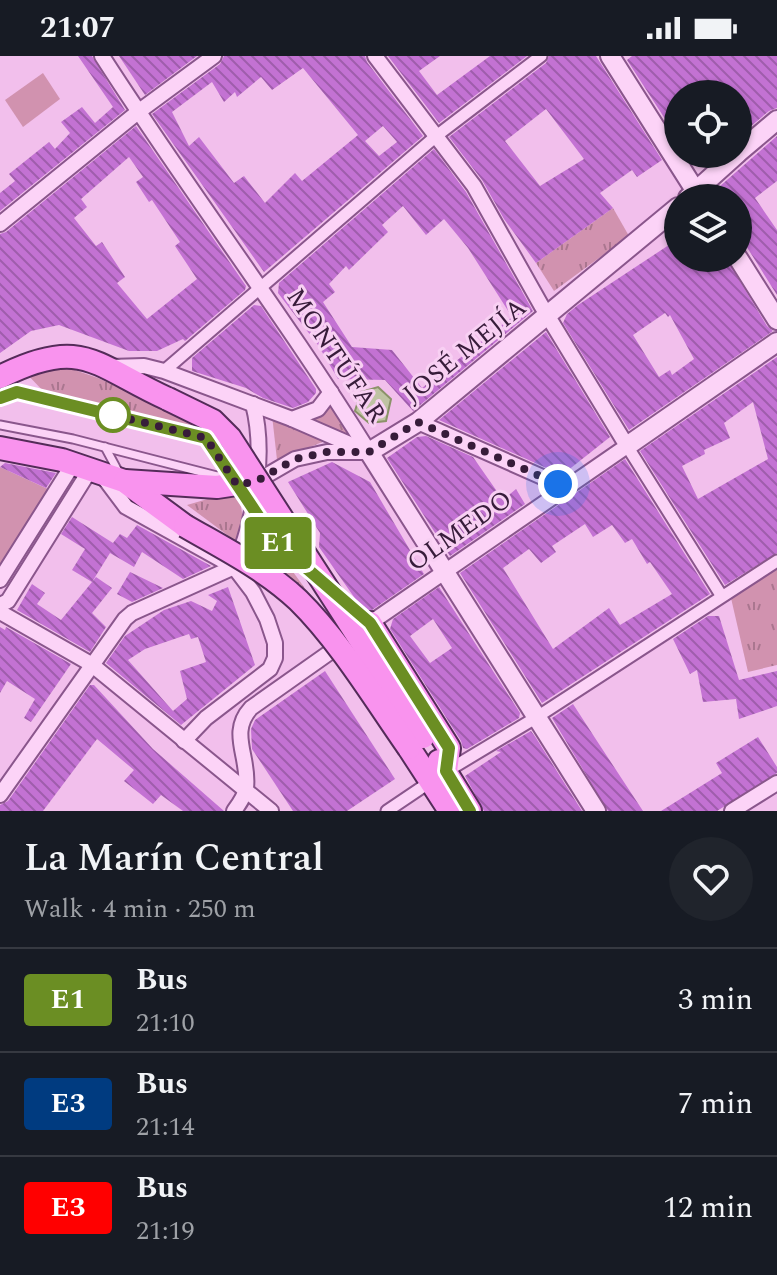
<!DOCTYPE html>
<html lang="en">
<head>
<meta charset="utf-8">
<style>
  :root { --surface:#171b24; --page:#20242c; --text:#f1f3f6; --muted:#9ea1a6; --line:#363941 }
  body { margin:0; font-family:Spectral,serif; background:var(--page); color:var(--text); height:100vh; display:flex; flex-direction:column; font-size:30px; white-space:nowrap }
  * { box-sizing:border-box; margin:0 }
  p { font-size:26px; color:var(--muted) }
  .icon { flex:none; width:44px; height:44px; fill:none; stroke:currentColor; stroke-width:2; stroke-linecap:round; stroke-linejoin:round }
  .map { position:relative; height:755px; overflow:hidden }
  .panel { display:flex; flex-direction:column; background:var(--surface); flex:1 }
  .panel>* { flex:none }
  .badge { padding:0 16px; border-radius:6px; font-size:28px; line-height:52px }
  .controls { position:absolute; left:664px; top:24px; display:grid; gap:16px }
  .controls a { display:grid; place-items:center; width:88px; height:88px; border-radius:50%; background:var(--surface); box-shadow:0 2px 6px #0004; font-size:40px }
  .you { position:absolute; width:40px; height:40px; margin:-20px; border:6px solid #fff; border-radius:50%; background:#1a73e8; box-shadow:0 0 0 12px #1a73e833 }
  .map>.badge { position:absolute; translate:-50% -50%; box-shadow:0 0 0 4px #fff }
  .round { display:grid; place-items:center; flex:none; width:84px; height:84px; border-radius:42px; background:var(--page) }
  .overview { display:flex; align-items:center; justify-content:space-between; height:136px; padding:0 24px }
  h1 { font-size:38px; font-weight:600; line-height:60px }
  ul { padding:0; list-style:none }
  li { display:flex; align-items:center; gap:24px; height:104px; padding:0 24px; border-top:2px solid var(--line) }
  li div { flex:1 }
  li b { display:block; font-size:30px }
  li em { font-style:normal }
  li .badge { min-width:88px; font-weight:700; text-align:center }
  .status { display:flex; justify-content:space-between; align-items:center; height:56px; padding:0 40px; background:var(--surface); direction:ltr }
  .status svg { height:22px; fill:currentColor }
  .map>svg:first-child { display:block }
  .grass { fill:#d192af }
  .park { fill:url(#park-tufts) }
  .water { fill:#bfc3a3; stroke:#8b9269; stroke-width:2 }
  .building { fill:url(#building-back-hatch); fill-rule:evenodd }
  .lines { fill:none; stroke-linecap:round; stroke-linejoin:round }
  .service-casing { stroke:#8a568c; stroke-width:11 }
  .pedestrian-casing { stroke:#8a568c; stroke-width:15 }
  .minor-casing { stroke:#8a568c; stroke-width:18 }
  .tertiary-casing { stroke:#8a568c; stroke-width:22 }
  .primary-casing { stroke:#542b59; stroke-width:26 }
  .service { stroke:#fcd3f7; stroke-width:7 }
  .pedestrian { stroke:#fcd3f7; stroke-width:11 }
  .minor { stroke:#fcd3f7; stroke-width:14 }
  .tertiary { stroke:#fcd3f7; stroke-width:18 }
  .primary { stroke:#f993ee; stroke-width:22 }
  .primary-bridge-casing { stroke:#542b59; stroke-width:26; stroke-linecap:butt }
  .primary-bridge { stroke:#f993ee; stroke-width:22 }
  .line-casing { stroke:#fff; stroke-width:18 }
  .line { stroke:#6b8e23; stroke-width:12 }
  .walk { stroke:#371c3a; stroke-width:8; stroke-dasharray:0 14.4 }
  .stop-dot { fill:#fff; stroke:#6b8e23; stroke-width:4 }
  .labels { text-anchor:middle; stroke-width:6; stroke-linejoin:round; paint-order:stroke }
  .street-label { font-size:26px; fill:#371c3a; stroke:#f8d0f3 }
</style>
</head>
<body>
<div class="status"><b>21:07</b><svg viewBox="0 0 49 12"><path d="M0 12V9h3v3zM5 12V6h3v6zM10 12V3h3v9zM15 12V0h3v12zM26 1h20v11H26zM47 4h2v5h-2z"/></svg></div>
<div class="map">
<svg width="777" height="755" viewBox="0 0 777 755">
  <defs>
    <pattern id="park-tufts" width="24" height="20" patternUnits="userSpaceOnUse" patternTransform="scale(2)"><rect width="24" height="20" fill="#d192af"/><path d="M3 7l-1-3M5 7V3M7 7l1-3M15 17l-1-3M17 17v-4M19 17l1-3" fill="none" stroke="#aa768f"/></pattern>
    <pattern id="building-back-hatch" width="6" height="6" patternUnits="userSpaceOnUse" patternTransform="scale(2)"><rect width="6" height="6" fill="#c372d3"/><path d="M-1 5l2 2M0 0l6 6M5-1l2 2" fill="none" stroke="#9f5dac"/></pattern>
  </defs>
  <rect width="100%" height="100%" fill="#f2bfec"/>
  <g class="grass">
    <polygon points="43,17 60,43 23,71 5,44"/>
    <polygon points="0,411 50,434 0,511"/>
  </g>
  <g class="park">
    <polygon points="613,152 629,180 554,235 536,207"/>
    <polygon points="60,309 98,322 209,371 211,379 46,338 23,314"/>
    <polygon points="330,346 358,386 304,363"/>
    <polygon points="272,359 325,385 277,404"/>
    <path d="M235,435C245,454 243,467 238,487L187,449Z"/>
    <polygon points="254,462 317,549 249,492"/>
    <polygon points="777,512 777,609 748,616 731,542"/>
  </g>
  <polygon class="water" points="378,331 391,343 386,365 369,367 355,355 361,336"/>
  <g class="building">
    <polygon points="78,0 92,0 125,54 0,155 0,137 15,125 9,118 49,86 55,93 70,77 61,66 82,51 95,67 113,51"/>
    <polygon points="119,0 197,0 145,39"/>
    <path d="M224,0H365L367,6L423,80L264,216L152,58L220,8ZM303,12L358,79L302,125L295,117L265,147L244,120L234,127L199,81L189,90L172,56L212,26L224,46L235,36L237,41L261,21L272,34ZM383,70L397,86L379,100L365,85Z"/>
    <polygon points="388,0 440,0 419,15 437,39 490,0 527,0 439,67"/>
    <path d="M549,0H596L662,104L637,121L632,114L600,137L613,152L536,207L504,163L482,124L449,81L546,7ZM546,53L584,103L540,130L505,85Z"/>
    <polygon points="632,0 777,0 777,52 769,55 738,81 738,38 678,38 678,83 627,4"/>
    <path d="M136,70L246,230L245,234L185,285L183,283L157,295H129L59,269L31,275L0,297V178L6,176ZM129,101L143,121L136,126L149,146L152,144L180,186L175,190L197,223L147,263L117,227L125,221L102,186L96,190L74,162L87,151L81,143Z"/>
    <polygon points="777,80 777,125 755,142 777,174 777,239 738,177 738,142 714,142 711,138"/>
    <path d="M434,93L466,136L533,255L413,355L385,324L338,323L318,289L278,237L279,227ZM403,150L426,179L444,163L468,192L512,261L422,332L392,294L352,291L323,246L335,236L329,228L346,210L349,214L388,176L382,169Z"/>
    <path d="M678,183V202H726L767,270L773,275L629,374L563,267L567,258L578,249ZM665,257L668,261L670,259L694,303L672,319L670,314L659,321L633,279Z"/>
    <polygon points="254,249 261,250 316,333 316,337 308,346 293,352 263,342 246,332 192,315 192,302"/>
    <polygon points="546,276 610,381 562,419 439,364"/>
    <path d="M777,301V497L725,529L640,395ZM753,346L768,403L698,443L682,410L705,398L704,394L730,382L724,367Z"/>
    <polygon points="426,380 473,401 503,444 516,433 525,448 450,500 387,402 417,381"/>
    <path d="M625,403L710,538L542,647L460,517ZM585,468L593,481L612,469L625,487L632,483L647,508L650,506L672,538L620,569L609,552L553,593L503,512L529,493L541,507L556,496L552,490Z"/>
    <polygon points="332,406 370,426 424,518 372,554 365,554 361,551 319,491 320,477 288,426"/>
    <polygon points="5,407 56,417 46,432 0,411"/>
    <polygon points="72,461 113,487 120,478 127,482 137,469 211,510 183,523 142,496 134,511 110,497 92,526 96,521 112,532 92,557 106,571 90,596 17,554 32,528 45,537 37,548 61,564 92,526 72,514 85,493 61,478"/>
    <polygon points="130,516 163,532 132,546 117,538"/>
    <path d="M228,531L255,609L181,669L106,607L125,580L164,554L191,545L212,555L217,545L208,539ZM189,578L191,583L198,581L206,606L180,615L187,643L173,655L128,604L145,593Z"/>
    <path d="M439,531L520,657L519,662L467,693L463,692L461,685L390,573L393,563ZM433,563L452,592L430,607L410,580Z"/>
    <polygon points="708,560 719,560 739,624 777,615 777,650 739,663 736,643 703,646 697,614 690,618 673,583"/>
    <polygon points="0,571 5,574 6,571 71,608 31,666 24,662 35,643 7,625 0,637"/>
    <polygon points="325,615 395,723 347,755 293,755 252,693 251,673 255,664"/>
    <polygon points="90,629 94,629 153,693 224,755 183,755 161,739 153,748 124,725 134,714 97,683 43,755 0,755 0,749 8,745"/>
    <polygon points="573,648 597,685 643,755 608,755 552,662"/>
    <polygon points="531,675 536,682 582,755 484,755 465,720 501,696 496,695"/>
    <polygon points="758,681 777,711 777,717 717,755 661,755 722,717 716,707"/>
  </g>
  <g class="lines">
    <defs>
      <g id="service">
        <polyline points="0,342 17,336 206,382 275,485 298,504"/>
        <polyline points="0,369 73,383 217,420 229,418 244,407"/>
        <polyline points="105,391 119,417"/>
        <polyline points="346,546 367,565"/>
      </g>
      <g id="pedestrian">
        <polyline points="164,315 435,81 541,0"/>
        <polyline points="627,390 721,539"/>
        <polyline points="447,715 537,661 777,505"/>
        <polyline points="387,755 433,724"/>
      </g>
      <g id="minor">
        <path d="M102,0C188,134 285,261 369,396"/>
        <polyline points="0,168 138,56 214,0"/>
        <polyline points="110,311 144,310 164,315 292,363 318,353 331,336"/>
        <polyline points="292,363 361,393"/>
        <polyline points="418,366 565,431"/>
        <polyline points="102,419 126,451 234,511 253,536 267,563 275,587 275,602 270,613 206,662 184,685"/>
        <polyline points="257,425 295,403 327,396 369,396"/>
        <polyline points="0,524 73,408"/>
        <polyline points="0,549 8,545 90,414"/>
        <polyline points="0,556 91,608 271,755"/>
        <polyline points="363,572 627,390 541,249 474,130 375,0"/>
        <path d="M0,739L125,563L132,557L234,511C255,465 266,397 253,348"/>
        <path d="M234,755C239,748 245,740 246,732C250,701 228,677 251,652L343,587"/>
        <polyline points="732,755 777,727"/>
      </g>
      <g id="tertiary">
        <polyline points="610,0 700,142"/>
        <polyline points="738,97 777,64"/>
        <polyline points="688,142 737,98"/>
        <polyline points="738,202 777,264"/>
        <polyline points="627,390 777,286"/>
        <polyline points="596,755 369,396 418,366 678,151"/>
      </g>
      <g id="primary">
        <path d="M0,321C83,279 95,310 168,343"/>
        <polyline points="0,392 62,404 124,425 185,470"/>
        <polyline points="125,425 217,431 257,425"/>
        <polyline points="370,567 449,692 446,715"/>
        <polyline points="409,692 450,755"/>
        <polyline points="439,705 470,755"/>
      </g>
    </defs>
    <use href="#service" class="service-casing"/>
    <use href="#pedestrian" class="pedestrian-casing"/>
    <use href="#minor" class="minor-casing"/>
    <use href="#tertiary" class="tertiary-casing"/>
    <use href="#primary" class="primary-casing"/>
    <use href="#service" class="service"/>
    <use href="#pedestrian" class="pedestrian"/>
    <use href="#minor" class="minor"/>
    <use href="#tertiary" class="tertiary"/>
    <use href="#primary" class="primary"/>
    <defs>
      <g id="primary-bridge">
        <polyline points="168,343 213,365 230,382 423,681"/>
        <path d="M185,470C223,492 265,513 298,544C339,584 376,645 409,692"/>
      </g>
    </defs>
    <use href="#primary-bridge" class="primary-bridge-casing"/>
    <use href="#primary-bridge" class="primary-bridge"/>
  </g>
  <g class="lines">
    <defs>
      <polyline id="line" points="0,342 17,336 206,382 275,485 370,567 449,692 446,715 470,755"/>
    </defs>
    <use href="#line" class="line-casing"/>
    <use href="#line" class="line"/>
    <polyline class="walk" points="113,359 101,356 206,382 237,429 257,425 295,403 327,396 369,396 418,366 558,428"/>
  </g>
  <circle class="stop-dot" cx="113" cy="359" r="16"/>
  <g class="labels">
    <g class="street-label">
      <text transform="translate(464 294) rotate(-39)" y="9">JOSÉ MEJÍA</text>
      <text transform="translate(337 299) rotate(56)" y="9">MONTÚFAR</text>
      <text transform="translate(459 474) rotate(-35)" y="9">OLMEDO</text>
    </g>
  </g>
</svg>
<div class="controls">
<a><svg class="icon" aria-label="locate" viewBox="0 0 24 24"><circle cx="12" cy="12" r="6"/><path d="M12 2v4M12 18v4M2 12h4M18 12h4"/></svg></a>
<a><svg class="icon" aria-label="layers" viewBox="0 0 24 24"><path d="M12 4l9 5-9 5-9-5zM3 14l9 5 9-5"/></svg></a>
</div>
<div class="you" style="left:558px;top:428px"></div>
<b class="badge" style="left:278px;top:487px;background:#6b8e23;color:#fff">E1</b>
</div>
<section class="panel">
<div class="overview"><div><h1>La Marín Central</h1><p>Walk · 4 min · 250 m</p></div><a class="round"><svg class="icon" aria-label="heart" viewBox="0 0 24 24"><path d="M12 20l-8-8c-3-5 5-10 8-4 3-6 11-1 8 4z"/></svg></a></div>
<ul>
<li><span class="badge" style="background:#6b8e23;color:#fff">E1</span><div><b>Bus</b><p>21:10</p></div><em>3 min</em></li>
<li><span class="badge" style="background:#003b80;color:#fff">E3</span><div><b>Bus</b><p>21:14</p></div><em>7 min</em></li>
<li><span class="badge" style="background:#f00;color:#fff">E3</span><div><b>Bus</b><p>21:19</p></div><em>12 min</em></li>
</ul>
</section>
</body>
</html>
